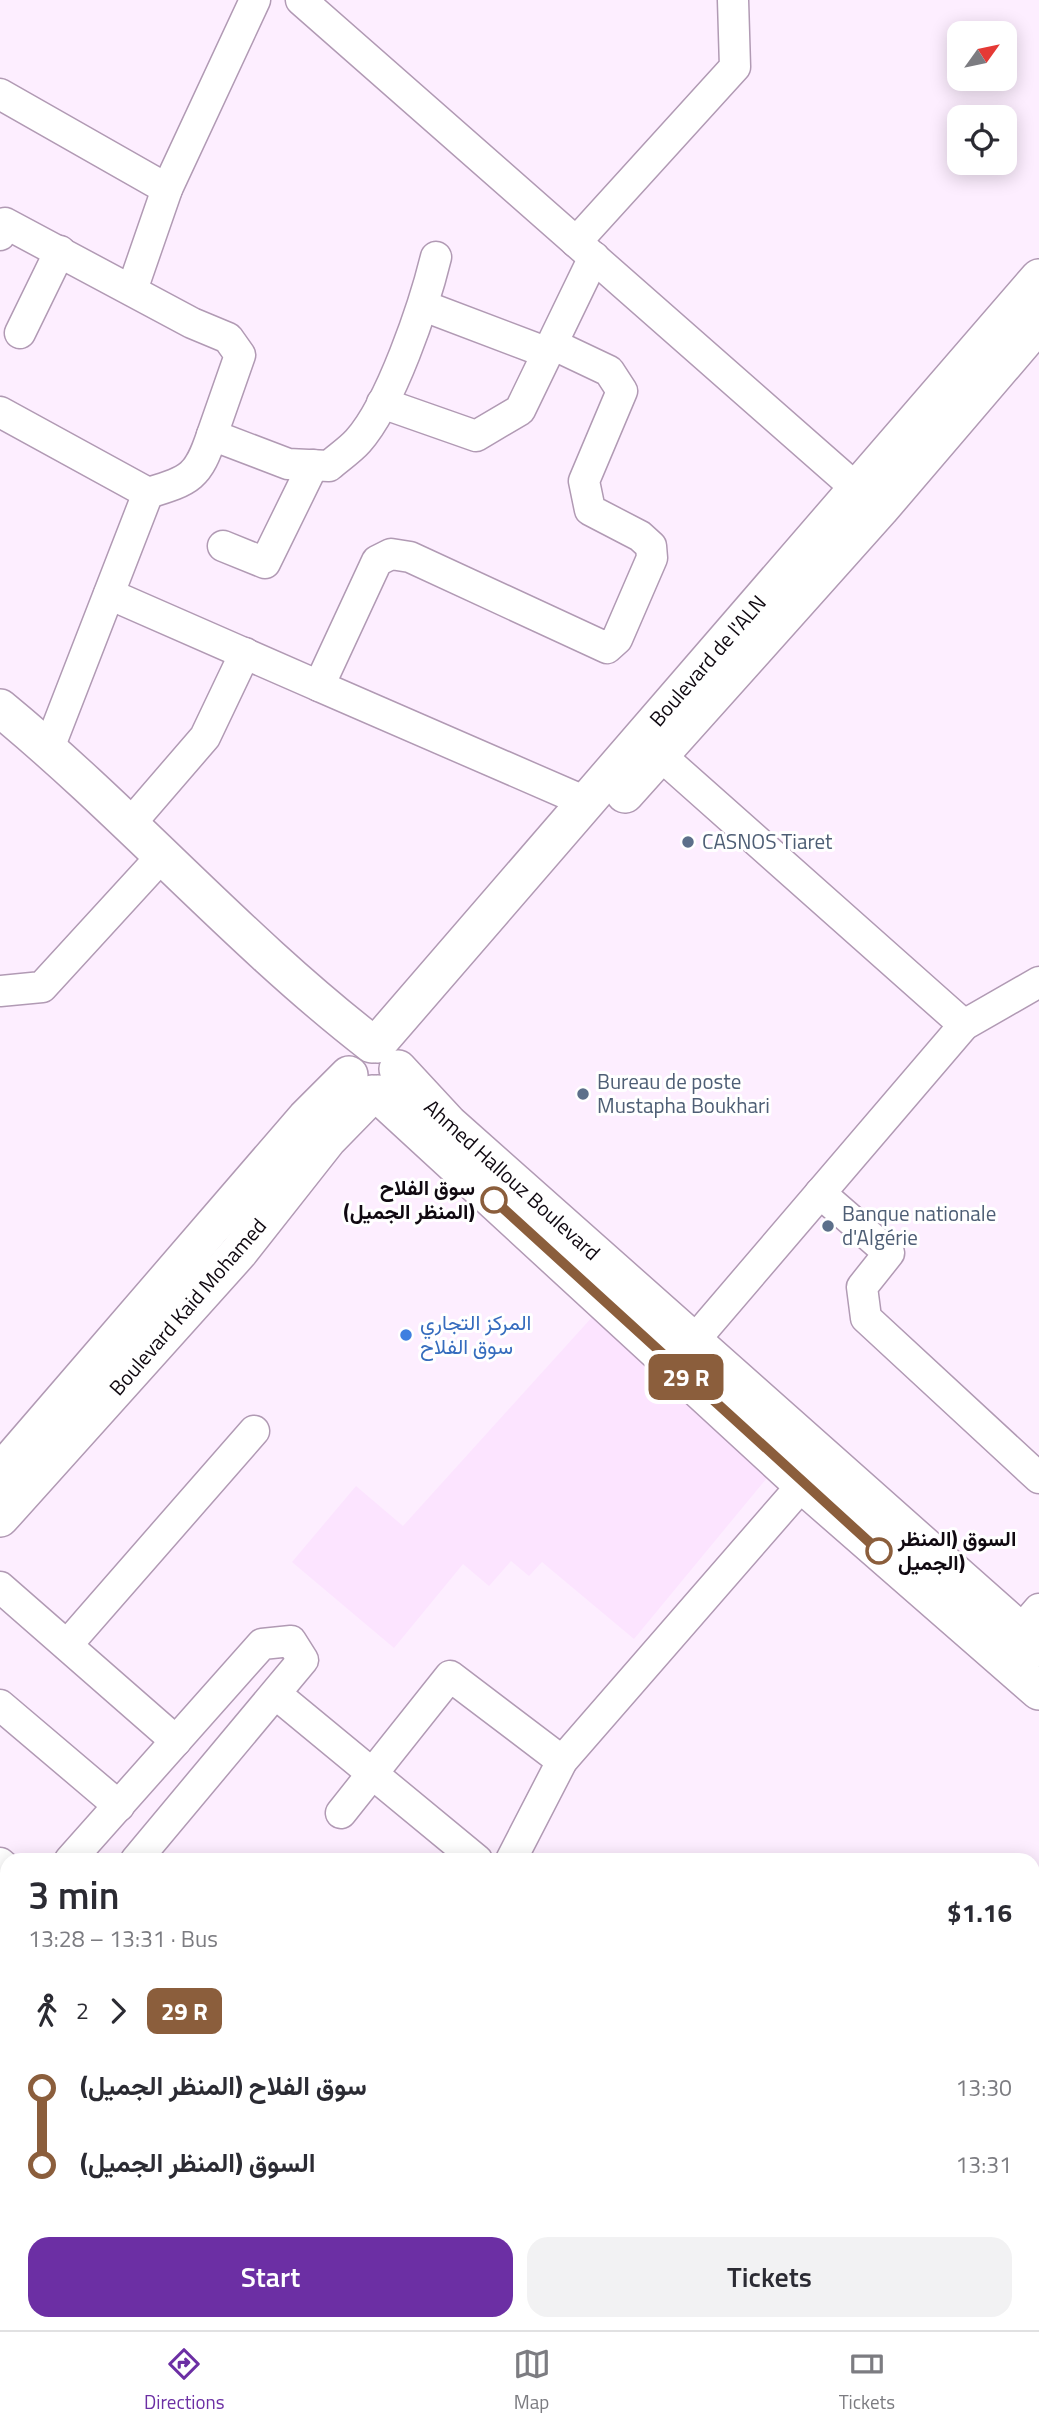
<!DOCTYPE html>
<html lang="en">
<head>
<meta charset="utf-8">
<style>
  :root { --surface:#fff; --page:#f2f2f3; --text:#2b2b33; --muted:#7c7c81; --line:#e1e1e2; --accent:#6c2fa4 }
  body { margin:0; font-family:"Titillium Web",Vazirmatn,sans-serif; background:var(--page); color:var(--text); height:100vh; display:flex; flex-direction:column; font-size:26px; white-space:nowrap }
  * { box-sizing:border-box; margin:0 }
  p { font-size:23px; color:var(--muted) }
  .icon { flex:none; width:38px; height:38px; fill:none; stroke:currentColor; stroke-width:2; stroke-linecap:round; stroke-linejoin:round }
  .map { position:relative; flex:1; overflow:hidden }
  .details { position:absolute; left:0px; top:1853px; width:1040px; height:478px; display:flex; flex-direction:column; background:var(--surface); border-radius:21px 21px 0 0; box-shadow:0 4px 18px #0003 }
  .details>* { flex:none }
  .badge { padding:0 14px; border-radius:10px; font-size:24px; line-height:46px }
  .needle { width:46px; rotate:57deg }
  .buttons { position:absolute; left:947px; top:21px; display:grid; gap:14px }
  .buttons a { display:grid; place-items:center; width:70px; height:70px; border-radius:14px; background:var(--surface); box-shadow:0 4px 18px #0003; font-size:35px }
  .map>.badge { position:absolute; translate:-50% -50%; box-shadow:0 0 0 4px #fff }
  .legs { display:flex; align-items:center; gap:10px; height:77px; padding:0 28px; font-size:23px }
  .legs p { margin-inline-start:auto }
  .headline { display:flex; align-items:center; justify-content:space-between; height:119px; padding:0 28px }
  h1 { font-size:38px; font-weight:600; line-height:52px }
  .button { display:flex; gap:14px; margin-top:auto; padding:14px 28px }
  .button a { flex:1; height:80px; border-radius:21px; background:var(--accent); color:#fff; font-size:28px; font-weight:600; line-height:80px; text-align:center }
  .button a+a { background:var(--page); color:var(--text) }
  ul { padding:0 28px; list-style:none }
  li { display:flex; align-items:center; gap:24px; height:77px; font-size:26px }
  li i { display:grid; place-items:center; width:10px; height:100%; margin:0 9px; background:currentColor }
  li i::after { content:''; width:18px; height:18px; margin:-9px; border:5px solid; border-radius:50%; background:var(--surface) }
  li p { margin-inline-start:auto }
  li:first-child i { background:linear-gradient(#0000 50%,currentColor 0) }
  li:last-child i { background:linear-gradient(currentColor 50%,#0000 0) }
  .tab-bar { display:flex; justify-content:space-around; align-items:center; height:98px; border-top:2px solid var(--line); background:var(--surface); font-size:19px; color:var(--muted) }
  .tab-bar a { display:grid; justify-items:center; gap:4px }
  .tab-bar .on { color:var(--accent) }
  .map>svg:first-child { display:block }
  .built { fill:#fce4ff }
  .lines { fill:none; stroke-linecap:round; stroke-linejoin:round }
  .minor-casing { stroke:#b19ab4; stroke-width:33 }
  .major-casing { stroke:#b19ab4; stroke-width:40 }
  .minor { stroke:#fff; stroke-width:30 }
  .major { stroke:#fff; stroke-width:37 }
  .line-1-casing { stroke:#fff; stroke-width:16 }
  .line-1 { stroke:#8b5e3c; stroke-width:10 }
  .service-dot { fill:#5c6f8a; stroke:#fff; stroke-width:2.5 }
  .stop-1-dot { fill:#fff; stroke:#8b5e3c; stroke-width:3.5 }
  .shop-dot { fill:#3f7fe0; stroke:#fff; stroke-width:2.5 }
  .labels { text-anchor:middle; stroke-width:6; stroke-linejoin:round; paint-order:stroke }
  .street-label { font-size:21px; fill:#100911; stroke:#fff }
  .service-label { font-size:21px; fill:#4e5e75; stroke:#fff; text-anchor:start }
  .stop-label { font-size:21px; font-weight:bold; fill:#100911; stroke:#fff; text-anchor:end }
  .shop-label { font-size:21px; fill:#366cbe; stroke:#fff; text-anchor:start }
</style>
</head>
<body>
<div class="map">
<svg width="1039" height="2330" viewBox="0 0 1039 2330">
  <rect width="100%" height="100%" fill="#fdeeff"/>
  <polygon class="built" points="594,1315 771,1473 634,1639 542,1562 529,1576 511,1561 489,1586 463,1564 394,1648 292,1562 356,1486 403,1526"/>
  <g class="lines">
    <defs>
      <g id="minor">
        <polyline points="301,0 874,504"/>
        <polyline points="0,94 167,189"/>
        <path d="M0,235L5,223L192,323L228,338L240,355L212,435L288,464L329,466C338,458 350,450 358,441C391,404 424,306 436,257"/>
        <polyline points="576,242 735,67 733,0"/>
        <polyline points="132,290 167,189 255,0"/>
        <polyline points="424,306 548,353"/>
        <polyline points="20,333 60,251"/>
        <polyline points="382,403 476,436 520,410 594,257"/>
        <polyline points="0,412 148,493 49,748"/>
        <path d="M148,493C191,480 198,477 212,435"/>
        <polyline points="223,546 265,563 313,465"/>
        <polyline points="109,594 319,686 377,561 391,554 410,557 607,648 617,639 652,558 651,546 640,536 590,510 584,481 622,391 609,371 552,344"/>
        <polyline points="319,686 586,802"/>
        <polyline points="660,755 964,1025"/>
        <polyline points="130,824 205,737 245,653"/>
        <polyline points="0,991 42,987 163,855"/>
        <polyline points="820,1193 889,1253 862,1287 866,1318 1039,1478"/>
        <polyline points="692,1343 964,1025 1039,982"/>
        <polyline points="0,1587 176,1741"/>
        <polyline points="1020,1631 1039,1609"/>
        <polyline points="67,1645 254,1431"/>
        <polyline points="277,1695 477,1860"/>
        <polyline points="0,1705 119,1806"/>
        <polyline points="341,1813 450,1676 562,1761"/>
        <polyline points="70,1860 262,1644 291,1641 303,1660 136,1860"/>
        <polyline points="511,1860 562,1761 817,1468"/>
        <polyline points="0,1863 7,1869"/>
        <polyline points="0,1939 7,1931"/>
        <polyline points="1032,1946 1039,1938"/>
        <polyline points="1032,1993 1039,2003"/>
        <polyline points="0,2019 7,2011"/>
        <polyline points="0,2146 7,2152"/>
        <polyline points="11,2324 24,2330"/>
        <polyline points="531,2324 542,2330"/>
        <polyline points="116,2330 118,2324"/>
        <polyline points="273,2330 276,2324"/>
        <polyline points="621,2330 625,2324"/>
      </g>
      <g id="major">
        <path d="M0,708C129,814 240,942 372,1044"/>
        <polyline points="625,794 880,509 1039,323"/>
        <polyline points="377,1044 1039,278"/>
        <polyline points="398,1069 449,1124 1039,1648"/>
        <polyline points="378,1094 803,1485 1039,1691"/>
        <polyline points="0,1473 306,1118 349,1075"/>
        <polyline points="0,1518 239,1252 328,1139 372,1094"/>
      </g>
    </defs>
    <use href="#minor" class="minor-casing"/>
    <use href="#major" class="major-casing"/>
    <use href="#minor" class="minor"/>
    <use href="#major" class="major"/>
  </g>
  <g class="lines">
    <defs>
      <polyline id="line-1" points="494,1200 879,1551"/>
    </defs>
    <use href="#line-1" class="line-1-casing"/>
    <use href="#line-1" class="line-1"/>
  </g>
  <g class="service-dot">
    <circle cx="688" cy="842" r="7"/>
    <circle cx="583" cy="1094" r="7"/>
    <circle cx="828" cy="1226" r="7"/>
  </g>
  <g class="stop-1-dot">
    <circle cx="494" cy="1200" r="12"/>
    <circle cx="879" cy="1551" r="12"/>
  </g>
  <circle class="shop-dot" cx="406" cy="1335" r="7"/>
  <g class="labels">
    <g class="street-label">
      <text transform="translate(708 661) rotate(-49)" y="7">Boulevard de l'ALN</text>
      <text transform="translate(512 1180) rotate(42)" y="7">Ahmed Hallouz Boulevard</text>
      <text transform="translate(188 1307) rotate(-49)" y="7">Boulevard Kaid Mohamed</text>
    </g>
    <g class="service-label">
      <text x="702" y="849">CASNOS Tiaret</text>
      <text x="597" y="1089">Bureau de poste<tspan x="597" dy="24">Mustapha Boukhari</tspan></text>
      <text x="842" y="1221">Banque nationale<tspan x="842" dy="24">d'Algérie</tspan></text>
    </g>
    <g class="stop-label">
      <text x="475" y="1195">سوق الفلاح<tspan x="475" dy="24">(المنظر الجميل)</tspan></text>
      <text x="898" y="1546" text-anchor="start">السوق (المنظر<tspan x="898" dy="24">الجميل)</tspan></text>
    </g>
    <g class="shop-label">
      <text x="420" y="1330">المركز التجاري<tspan x="420" dy="24">سوق الفلاح</tspan></text>
    </g>
  </g>
</svg>
<div class="buttons">
<a><svg class="needle" viewBox="-14 -14 28 28"><path d="M0-13l5 13h-10z" fill="#e53935"/><path d="M0 13l5-13h-10z" fill="#7c7c81"/></svg></a>
<a><svg class="icon" aria-label="locate" viewBox="0 0 24 24"><circle cx="12" cy="12" r="6"/><path d="M12 2v4M12 18v4M2 12h4M18 12h4"/></svg></a>
</div>
<b class="badge" style="left:686px;top:1377px;background:#8b5e3c;color:#fff">29 R</b>
<section class="details">
<div class="headline"><div><h1>3 min</h1><p>13:28 – 13:31 · Bus</p></div><b>$1.16</b></div>
<div class="legs"><svg class="icon" aria-label="walk" viewBox="0 0 24 24"><circle cx="13" cy="4" r="2"/><path d="M13 8l-2 6 4 7M11 14l-3 7M7 12l3-4h3l4 4"/></svg>2<svg class="icon" aria-label="forward" viewBox="0 0 24 24"><path d="M9 5l7 7-7 7"/></svg><b class="badge" style="background:#8b5e3c;color:#fff">29 R</b></div>
<ul>
<li><i style="color:#8b5e3c"></i><b>سوق الفلاح (المنظر الجميل)</b><p>13:30</p></li>
<li><i style="color:#8b5e3c"></i><b>السوق (المنظر الجميل)</b><p>13:31</p></li>
</ul>
<div class="button"><a>Start</a><a>Tickets</a></div>
</section>
</div>
<nav class="tab-bar">
<a class="on"><svg class="icon" aria-label="directions" viewBox="0 0 24 24"><path d="M12 3l9 9-9 9-9-9zM9 14v-3h6M13 9l2 2-2 2"/></svg>Directions</a>
<a><svg class="icon" aria-label="map" viewBox="0 0 24 24"><path d="M3 6l6-2 6 2 6-2v14l-6 2-6-2-6 2zM9 4v14M15 6v14"/></svg>Map</a>
<a><svg class="icon" aria-label="tickets" viewBox="0 0 24 24"><path d="M3 7h18v10H3zM15 7v10"/></svg>Tickets</a>
</nav>
</body>
</html>
